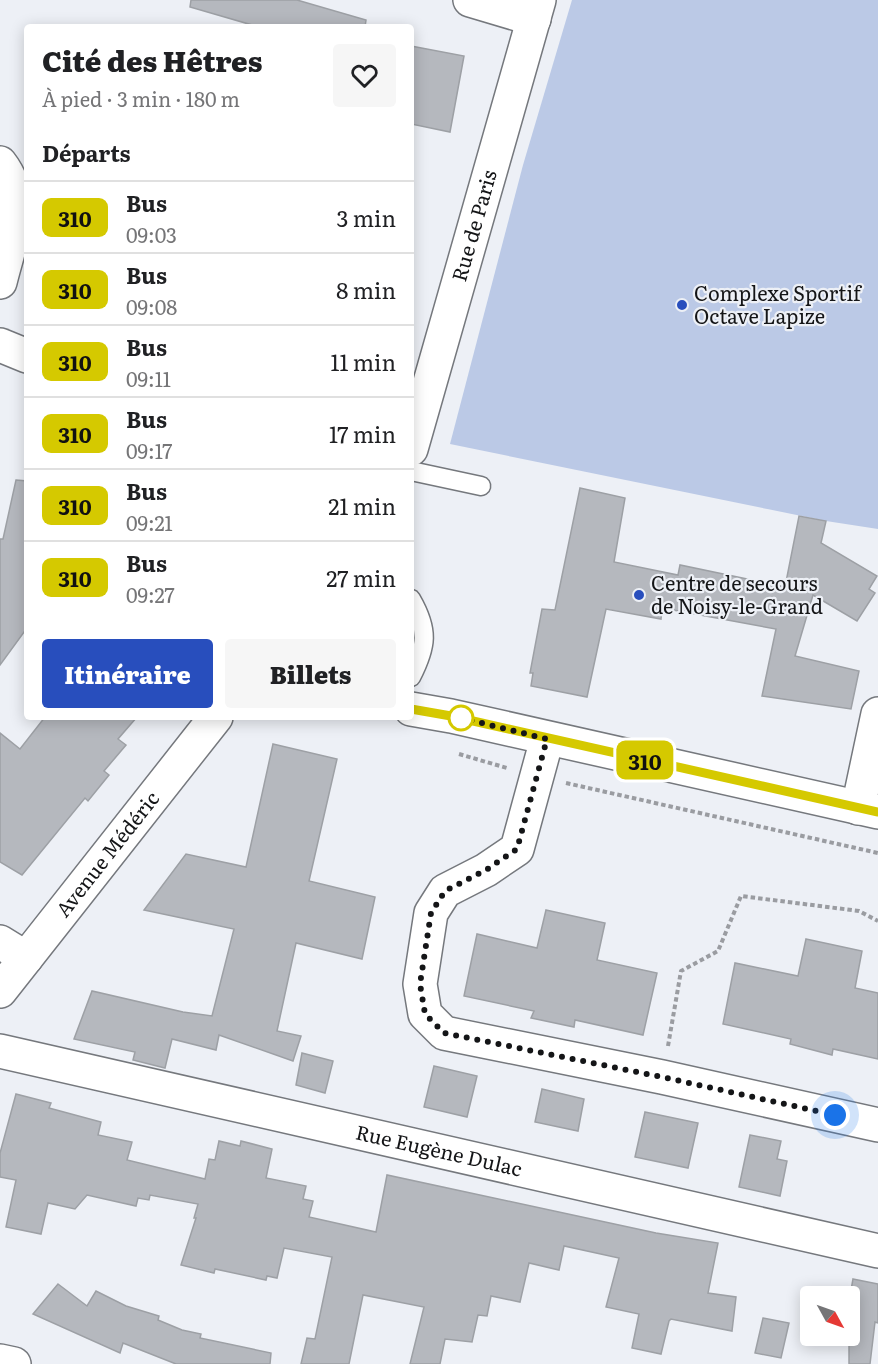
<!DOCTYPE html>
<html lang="fr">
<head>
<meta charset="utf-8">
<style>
  :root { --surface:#fff; --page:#f6f6f6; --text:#202124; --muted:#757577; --line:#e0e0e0; --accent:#284ebd }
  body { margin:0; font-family:Literata,serif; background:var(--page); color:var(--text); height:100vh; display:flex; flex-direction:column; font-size:22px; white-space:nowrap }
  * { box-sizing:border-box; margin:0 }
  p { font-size:20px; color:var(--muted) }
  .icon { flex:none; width:33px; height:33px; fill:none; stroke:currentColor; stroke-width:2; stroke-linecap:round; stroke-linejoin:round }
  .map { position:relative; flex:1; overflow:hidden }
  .drawer { position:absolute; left:24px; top:24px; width:390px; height:696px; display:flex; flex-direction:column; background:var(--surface); border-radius:6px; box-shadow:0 3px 15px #0003 }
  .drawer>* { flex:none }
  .badge { padding:0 12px; border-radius:9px; font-size:21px; line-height:39px }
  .needle { width:39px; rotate:130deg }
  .buttons { position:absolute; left:800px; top:1286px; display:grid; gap:12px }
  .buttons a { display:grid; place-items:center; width:60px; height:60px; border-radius:6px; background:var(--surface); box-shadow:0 3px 15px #0003; font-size:30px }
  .you { position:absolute; width:30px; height:30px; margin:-15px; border:4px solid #fff; border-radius:50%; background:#1a73e8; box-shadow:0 0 0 9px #1a73e833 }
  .map>.badge { position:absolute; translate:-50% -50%; box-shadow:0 0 0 3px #fff }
  h2 { padding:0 18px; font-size:22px; line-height:54px }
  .round { display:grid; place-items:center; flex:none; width:63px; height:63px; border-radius:6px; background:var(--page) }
  .headline { display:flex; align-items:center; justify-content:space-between; height:102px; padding:0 18px }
  h1 { font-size:28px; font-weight:800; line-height:45px }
  .button { display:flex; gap:12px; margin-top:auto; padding:12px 18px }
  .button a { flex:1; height:69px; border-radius:6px; background:var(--accent); color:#fff; font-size:24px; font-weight:800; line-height:69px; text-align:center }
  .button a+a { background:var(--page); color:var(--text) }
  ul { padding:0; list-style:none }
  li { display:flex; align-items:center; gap:18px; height:72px; padding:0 18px; border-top:2px solid var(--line) }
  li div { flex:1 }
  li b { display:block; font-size:22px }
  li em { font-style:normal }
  li .badge { min-width:66px; font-weight:700; text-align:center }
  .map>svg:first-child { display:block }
  .green { fill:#bbc9e6 }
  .building { fill:#b5b8be; stroke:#9da0a5; stroke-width:1.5 }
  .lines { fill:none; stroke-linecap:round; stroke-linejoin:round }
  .service-casing { stroke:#75787d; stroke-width:21 }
  .minor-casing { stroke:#75787d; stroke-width:36 }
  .secondary-casing { stroke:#75787d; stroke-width:36 }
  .path { stroke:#9a9ca1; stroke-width:4; stroke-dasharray:4.5 3; stroke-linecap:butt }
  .service { stroke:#fff; stroke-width:18 }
  .minor { stroke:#fff; stroke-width:33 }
  .secondary { stroke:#fff; stroke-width:33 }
  .line-casing { stroke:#fff; stroke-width:14 }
  .line { stroke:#d5c900; stroke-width:9 }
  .walk { stroke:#141517; stroke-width:6; stroke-dasharray:0 10.8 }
  .poi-dot { fill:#284ebd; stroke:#edf0f6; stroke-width:2 }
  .stop-dot { fill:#fff; stroke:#d5c900; stroke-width:3 }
  .labels { text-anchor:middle; stroke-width:4.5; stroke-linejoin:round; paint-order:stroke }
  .street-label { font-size:20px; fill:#141517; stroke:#edf0f6 }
  .poi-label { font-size:20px; fill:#141517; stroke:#edf0f6; text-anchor:start }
</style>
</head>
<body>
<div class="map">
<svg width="878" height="1364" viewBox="0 0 878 1364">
  <rect width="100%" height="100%" fill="#edf0f6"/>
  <polygon class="green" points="572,0 878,0 878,529 826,521 450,444 523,165"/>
  <g class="building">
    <polygon points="191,0 297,0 366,20 365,27 259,27 190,7"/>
    <polygon points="411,46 464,56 450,132 411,124"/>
    <polygon points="16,480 27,481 27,628 0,665 0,539 3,539"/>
    <polygon points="580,488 625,498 614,562 678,575 680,565 785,587 799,516 826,521 821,543 877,576 869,589 875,593 857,621 813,595 795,656 859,671 851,709 762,696 776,629 662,608 661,619 606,609 587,697 531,686 533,673 530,673 542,609 555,610"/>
    <polygon points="45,717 137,717 118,739 126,745 104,771 109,775 88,801 85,798 22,875 0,862 0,733 20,749"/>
    <polygon points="273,744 337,759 309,881 375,897 362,959 296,943 277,1031 301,1036 293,1061 219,1035 216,1050 172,1039 165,1068 133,1060 135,1052 74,1039 92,991 183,1012 212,1016 234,929 144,910 186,854 246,867"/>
    <polygon points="546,910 605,923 597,960 657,973 643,1035 575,1020 574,1027 531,1018 534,1011 464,996 477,934 537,948"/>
    <polygon points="806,939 862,951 855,988 878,993 878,1059 833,1049 832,1055 790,1044 791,1039 723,1024 735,963 798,976"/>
    <polygon points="302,1053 333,1061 325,1093 296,1085"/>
    <polygon points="434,1066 477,1076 467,1117 424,1107"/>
    <polygon points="542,1089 584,1099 578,1131 535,1122"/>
    <polygon points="16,1094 51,1103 49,1108 101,1122 98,1135 132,1142 127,1160 205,1179 209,1159 215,1160 219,1141 240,1146 241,1141 272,1149 266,1178 306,1186 303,1199 313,1201 309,1217 376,1232 387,1175 656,1233 718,1243 708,1293 736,1297 732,1331 671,1319 669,1321 661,1354 632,1348 639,1314 606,1307 619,1258 564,1246 559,1270 529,1263 520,1302 491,1296 487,1316 478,1315 472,1342 445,1339 440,1364 410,1364 424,1307 363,1295 349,1364 301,1364 307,1338 315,1339 332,1257 284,1248 277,1278 267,1276 266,1280 215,1269 214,1273 181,1265 196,1218 194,1218 198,1204 150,1195 149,1200 138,1198 136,1206 87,1195 75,1209 48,1203 41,1234 6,1227 16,1180 0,1177 0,1153"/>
    <polygon points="645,1112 698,1123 688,1168 635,1157"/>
    <polygon points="750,1135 781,1141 777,1159 787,1161 780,1196 739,1187"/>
    <polygon points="853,1279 878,1284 878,1323 875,1322 870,1364 849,1364 849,1301"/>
    <polygon points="58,1284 87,1306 96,1291 126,1306 159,1316 158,1320 182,1330 201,1334 200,1338 271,1353 270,1364 176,1364 123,1343 120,1353 33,1314"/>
    <polygon points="763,1318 789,1323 781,1358 755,1353"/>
  </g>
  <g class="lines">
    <defs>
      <g id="service">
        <polyline points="411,471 481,486"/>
        <path d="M411,599C429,630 427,646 411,677"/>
      </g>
      <g id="minor">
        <polyline points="470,0 534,19"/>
        <path d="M0,163C29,200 10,241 0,282"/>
        <polyline points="0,345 27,356"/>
        <polyline points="547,739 517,849 486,870 445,891 431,913 420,984 425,1014 444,1033 662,1077 878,1125"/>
        <polyline points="858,808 878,714"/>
        <polyline points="0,942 26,958"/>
        <path id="s1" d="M0,1051L878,1251"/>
        <polyline points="0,1361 14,1364"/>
      </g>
      <g id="secondary">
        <path id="s2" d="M411,449L539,0"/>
        <polyline points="411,709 451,716 878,812"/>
        <path id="s3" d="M0,991L216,717"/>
      </g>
    </defs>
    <use href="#service" class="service-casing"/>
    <use href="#minor" class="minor-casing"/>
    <use href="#secondary" class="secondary-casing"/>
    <g class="path">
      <polyline points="459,754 507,768"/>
      <polyline points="566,783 878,853"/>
      <polyline points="668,1046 681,971 718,951 741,896 859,911 878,921"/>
    </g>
    <use href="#service" class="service"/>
    <use href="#minor" class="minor"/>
    <use href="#secondary" class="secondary"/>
  </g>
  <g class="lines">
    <defs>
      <polyline id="line" points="411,709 451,716 878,812"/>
    </defs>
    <use href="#line" class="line-casing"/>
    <use href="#line" class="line"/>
    <polyline class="walk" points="461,718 547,739 517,849 486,870 445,891 431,913 420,984 425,1014 444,1033 662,1077 835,1115"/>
  </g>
  <g class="poi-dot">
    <circle cx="682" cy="305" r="6"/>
    <circle cx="639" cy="595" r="6"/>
  </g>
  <circle class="stop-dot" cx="461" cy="718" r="12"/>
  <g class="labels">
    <g class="street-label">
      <text dy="7" stroke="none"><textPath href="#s2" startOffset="232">Rue de Paris</textPath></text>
      <text dy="7" stroke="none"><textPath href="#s3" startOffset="174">Avenue Médéric</textPath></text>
      <text dy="7" stroke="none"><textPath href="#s1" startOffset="450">Rue Eugène Dulac</textPath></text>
    </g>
    <g class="poi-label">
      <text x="694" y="301">Complexe Sportif<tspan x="694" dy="23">Octave Lapize</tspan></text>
      <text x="651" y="591">Centre de secours<tspan x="651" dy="23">de Noisy-le-Grand</tspan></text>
    </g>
  </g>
</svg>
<div class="buttons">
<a><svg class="needle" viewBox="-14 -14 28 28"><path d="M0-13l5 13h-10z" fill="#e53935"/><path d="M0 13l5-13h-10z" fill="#757577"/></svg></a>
</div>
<div class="you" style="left:835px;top:1115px"></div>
<b class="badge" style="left:645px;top:760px;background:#d5c900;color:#111">310</b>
<section class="drawer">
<div class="headline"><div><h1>Cité des Hêtres</h1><p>À pied · 3 min · 180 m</p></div><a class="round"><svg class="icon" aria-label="heart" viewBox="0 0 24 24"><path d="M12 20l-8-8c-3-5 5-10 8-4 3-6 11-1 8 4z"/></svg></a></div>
<h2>Départs</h2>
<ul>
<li><span class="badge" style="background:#d5c900;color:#111">310</span><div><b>Bus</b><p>09:03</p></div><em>3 min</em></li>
<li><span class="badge" style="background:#d5c900;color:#111">310</span><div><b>Bus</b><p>09:08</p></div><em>8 min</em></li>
<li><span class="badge" style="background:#d5c900;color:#111">310</span><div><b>Bus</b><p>09:11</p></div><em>11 min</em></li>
<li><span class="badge" style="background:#d5c900;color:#111">310</span><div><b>Bus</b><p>09:17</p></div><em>17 min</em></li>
<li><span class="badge" style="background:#d5c900;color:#111">310</span><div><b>Bus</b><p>09:21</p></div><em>21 min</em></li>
<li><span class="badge" style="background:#d5c900;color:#111">310</span><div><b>Bus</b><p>09:27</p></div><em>27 min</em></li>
</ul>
<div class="button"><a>Itinéraire</a><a>Billets</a></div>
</section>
</div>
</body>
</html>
